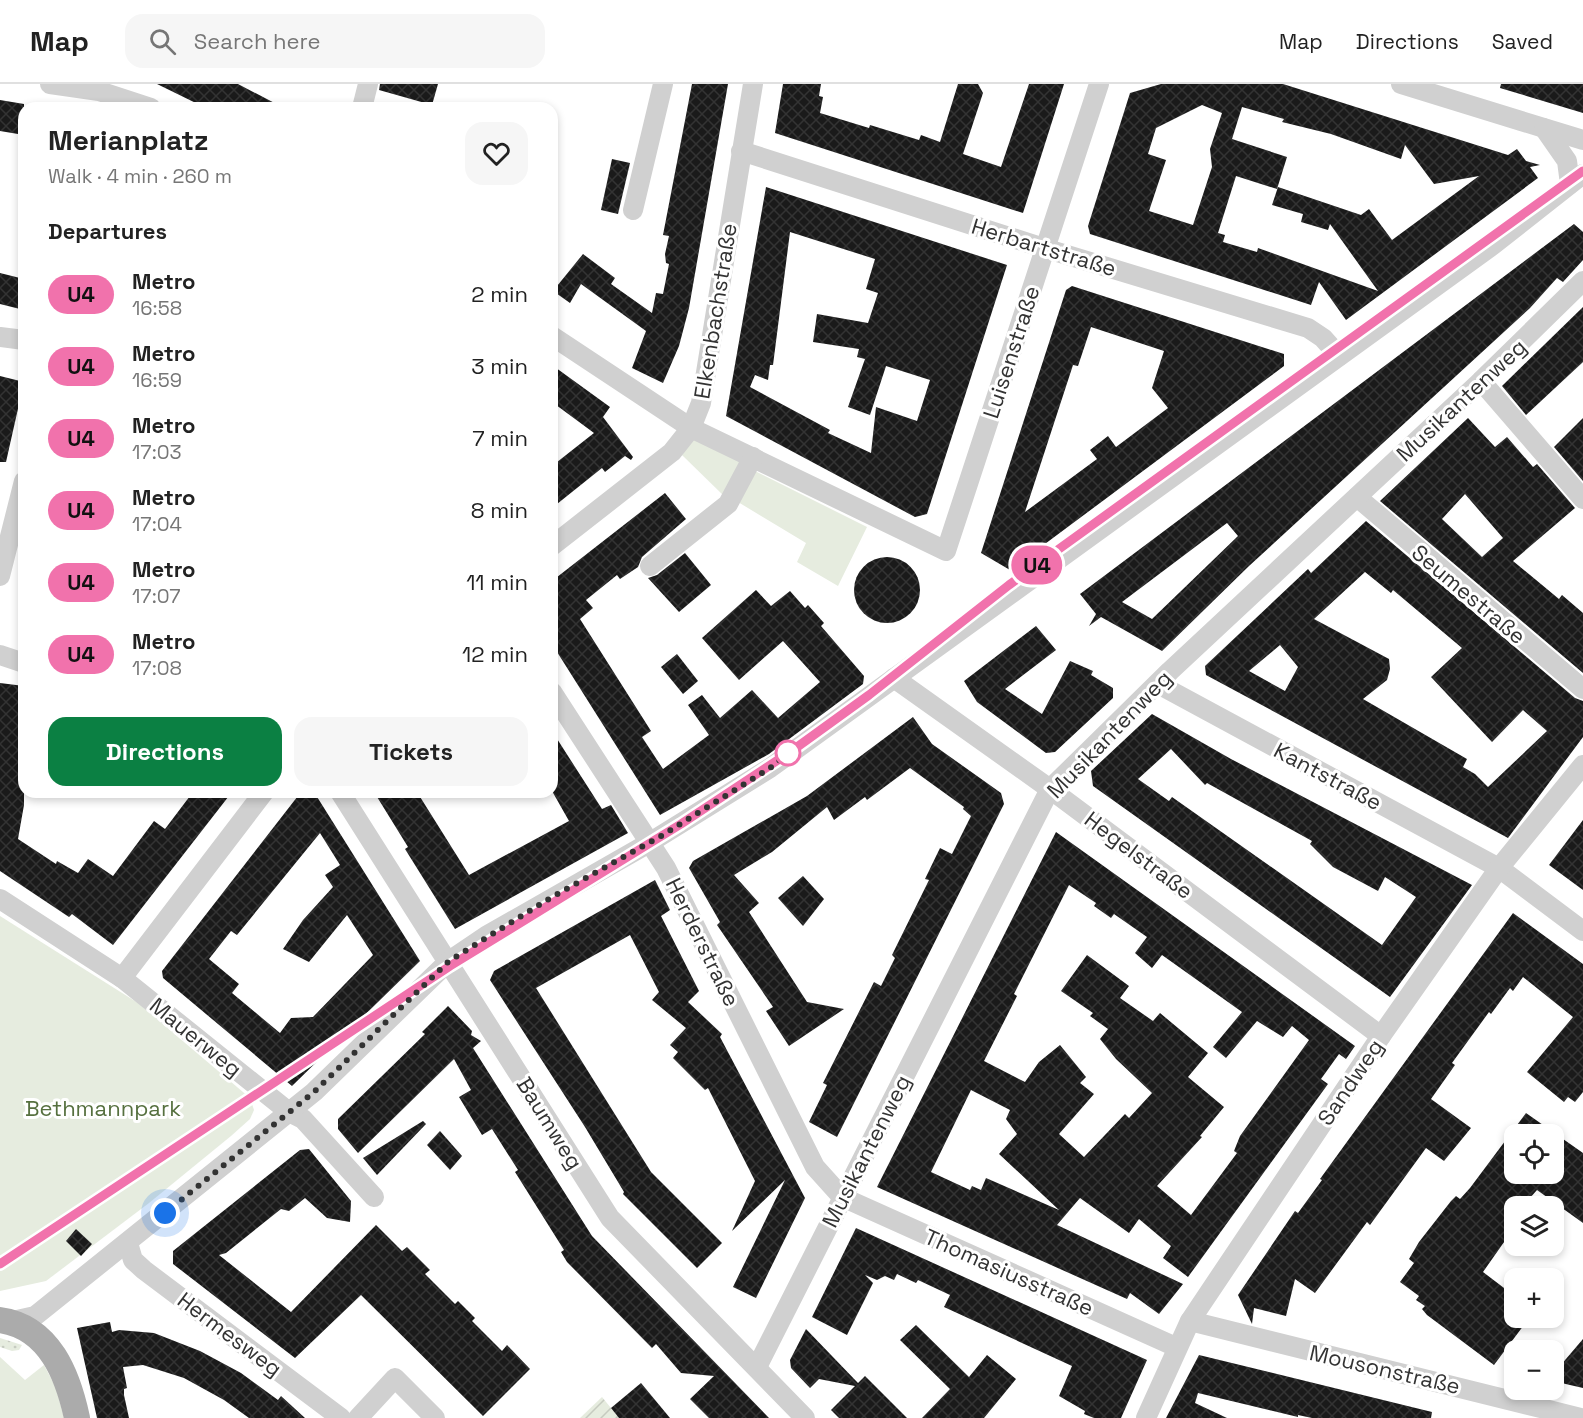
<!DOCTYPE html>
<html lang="en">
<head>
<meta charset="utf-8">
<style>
  :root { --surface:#fff; --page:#f6f6f6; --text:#222; --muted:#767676; --line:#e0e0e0; --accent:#0b8043 }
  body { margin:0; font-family:"Space Grotesk",sans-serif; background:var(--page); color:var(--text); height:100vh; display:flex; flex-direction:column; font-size:22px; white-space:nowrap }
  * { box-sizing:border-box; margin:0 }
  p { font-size:20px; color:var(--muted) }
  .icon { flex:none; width:33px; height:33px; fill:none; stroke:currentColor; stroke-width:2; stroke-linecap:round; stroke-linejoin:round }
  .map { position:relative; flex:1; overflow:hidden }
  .sheet { position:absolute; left:18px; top:18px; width:540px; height:696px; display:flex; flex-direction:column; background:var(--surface); border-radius:18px; box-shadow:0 3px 9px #0003 }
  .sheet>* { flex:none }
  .badge { padding:0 12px; border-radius:20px; font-size:21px; line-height:39px }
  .tools { position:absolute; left:1504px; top:1040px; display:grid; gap:12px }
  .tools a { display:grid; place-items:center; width:60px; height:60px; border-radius:12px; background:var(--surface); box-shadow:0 3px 9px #0003; font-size:30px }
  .you { position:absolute; width:30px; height:30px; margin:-15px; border:4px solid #fff; border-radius:50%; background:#1a73e8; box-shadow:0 0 0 9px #1a73e833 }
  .map>.badge { position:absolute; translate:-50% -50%; box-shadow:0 0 0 3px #fff }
  h2 { padding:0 30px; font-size:22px; line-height:54px }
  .round { display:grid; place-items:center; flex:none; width:63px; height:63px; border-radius:18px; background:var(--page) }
  .overview { display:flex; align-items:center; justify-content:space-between; height:102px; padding:0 30px }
  h1 { font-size:28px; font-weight:700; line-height:45px }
  .primary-button { display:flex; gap:12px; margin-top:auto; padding:12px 30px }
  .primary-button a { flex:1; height:69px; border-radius:18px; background:var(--accent); color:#fff; font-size:24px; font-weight:700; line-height:69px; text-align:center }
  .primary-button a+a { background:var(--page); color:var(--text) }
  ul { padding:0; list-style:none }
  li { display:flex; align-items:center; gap:18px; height:72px; padding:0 30px }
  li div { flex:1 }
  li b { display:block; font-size:22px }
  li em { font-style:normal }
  li .badge { min-width:66px; font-weight:700; text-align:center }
  header { display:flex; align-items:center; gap:36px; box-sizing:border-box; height:84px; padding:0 30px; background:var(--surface); border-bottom:2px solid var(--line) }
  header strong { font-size:28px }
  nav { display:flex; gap:33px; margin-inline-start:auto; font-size:21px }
  .search { width:420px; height:54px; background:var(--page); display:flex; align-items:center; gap:15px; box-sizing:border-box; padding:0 21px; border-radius:18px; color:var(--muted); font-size:22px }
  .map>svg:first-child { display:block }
  .grass { fill:url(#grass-dots) }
  .park { fill:#e6ecdf }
  .garden { fill:url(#garden-furrows) }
  .building { fill:url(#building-cross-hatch); fill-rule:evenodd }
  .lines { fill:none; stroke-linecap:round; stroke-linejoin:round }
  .minor { stroke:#d0d0d0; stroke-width:20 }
  .major { stroke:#ababab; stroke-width:26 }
  .line-casing { stroke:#fff; stroke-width:14 }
  .line { stroke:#f172ac; stroke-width:9 }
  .walk { stroke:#333; stroke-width:6; stroke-dasharray:0 10.8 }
  .stop-dot { fill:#fff; stroke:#f172ac; stroke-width:3 }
  .labels { text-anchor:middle; stroke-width:6; stroke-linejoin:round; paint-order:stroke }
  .street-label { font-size:22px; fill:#333; stroke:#fff }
  .park-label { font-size:22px; fill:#56703f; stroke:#fff }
</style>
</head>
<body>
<header>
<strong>Map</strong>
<div class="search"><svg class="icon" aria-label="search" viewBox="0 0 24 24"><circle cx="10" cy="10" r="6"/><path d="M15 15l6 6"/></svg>Search here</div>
<nav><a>Map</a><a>Directions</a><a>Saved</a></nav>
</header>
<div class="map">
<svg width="1583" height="1334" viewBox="0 0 1583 1334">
  <defs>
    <pattern id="grass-dots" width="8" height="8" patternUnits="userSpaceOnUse" patternTransform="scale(1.5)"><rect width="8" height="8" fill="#e6ecdf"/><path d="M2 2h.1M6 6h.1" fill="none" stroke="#c6cbc0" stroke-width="1.8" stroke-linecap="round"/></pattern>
    <pattern id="garden-furrows" width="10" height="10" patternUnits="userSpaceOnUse" patternTransform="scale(1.5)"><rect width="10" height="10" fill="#e6ecdf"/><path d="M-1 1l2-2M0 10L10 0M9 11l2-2" fill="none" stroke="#c6cbc0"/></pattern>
    <pattern id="building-cross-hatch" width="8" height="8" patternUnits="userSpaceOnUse" patternTransform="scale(1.5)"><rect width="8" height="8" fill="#1a1a1a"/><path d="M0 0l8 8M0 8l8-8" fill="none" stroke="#333"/></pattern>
  </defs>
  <rect width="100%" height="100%" fill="#fff"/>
  <polygon class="grass" points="0,1254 22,1261 19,1266 12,1267 0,1263"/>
  <g class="park">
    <polygon points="694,353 744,379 725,413 682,371"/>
    <polygon points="755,387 867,443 838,502 797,478 806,459 738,418"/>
    <polygon points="0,832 138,919 250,1014 254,1026 250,1035 231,1052 149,1119 46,1197 0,1207"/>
    <polygon points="0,1273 25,1296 44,1281 56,1304 64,1334 0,1334"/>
  </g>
  <polygon class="garden" points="602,1313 619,1334 580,1334"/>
  <g class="building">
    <polygon points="157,0 238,0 284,24 206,24"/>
    <polygon points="380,0 438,0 432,21 379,6"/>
    <polygon points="692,0 728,0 689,224 679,262 663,299 632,284 646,247 581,200 570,219 553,207 583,170 615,194 611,200 652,229 656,209 663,210 669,180 666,179 665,170 669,152 663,151"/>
    <polygon points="783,0 821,0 819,12 823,13 820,29 869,44 870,41 919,56 921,51 940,58 958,0 978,0 983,9 963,70 1001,83 1029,0 1064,0 1023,129 775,49"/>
    <path d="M1161,0H1283L1508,71L1517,65L1526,77L1540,81L1530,83L1538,94L1346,236L1319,198L1311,221L1090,150L1088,142L1130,9ZM1202,21L1222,29L1210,65L1212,83L1193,141L1149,127L1166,76L1148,70L1156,44ZM1242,23L1284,35L1282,38L1331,50L1401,75L1405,61L1434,100L1479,92L1392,156L1369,125L1361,131L1278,103L1272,121L1303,130L1301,138L1328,146L1330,140L1378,207L1258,164L1257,168L1223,158L1225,151L1218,149L1236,92L1277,105L1287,73L1232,55Z"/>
    <polygon points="1501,0 1583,0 1583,29 1500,4"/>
    <polygon points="0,16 24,20 24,51 0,47"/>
    <polygon points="612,75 630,79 618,130 601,126"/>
    <path d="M766,103L1007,181L927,430L915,433L726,332ZM790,148L875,175L866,205L878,209L868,239L817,230L813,258L859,265L857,273L865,275L848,323L870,331L886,282L930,296L917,337L876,323L871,369L828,349L830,346L750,303L755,291L768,296L770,281H773Z"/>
    <path d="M1574,140L1583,148V176L1563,198L1557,194L1530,224L1249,482L1162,567L1101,533L1089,542L1096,530L1080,510ZM1227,439L1238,452L1152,535L1122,518Z"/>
    <polygon points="0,189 24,195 24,226 0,220"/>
    <path d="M1072,202L1284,270V282L1010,486L981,469L1066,206ZM1091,243L1164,267L1152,304L1168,324L1116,363L1108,352L1090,366L1097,375L1025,428L1073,281L1078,282Z"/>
    <polygon points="1583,223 1583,278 1526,331 1502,302"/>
    <polygon points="552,281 610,323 603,333 633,373 631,376 625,372 605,388 602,384 552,424 552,382 594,349 552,318"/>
    <polygon points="0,292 24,298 6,378 0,378"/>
    <path d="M1468,334L1495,363L1507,353L1533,383L1537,380L1575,424L1513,477L1559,515L1562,511L1583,529V589L1380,417ZM1465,410L1503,454L1482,473L1442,435Z"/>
    <polygon points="1583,334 1583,397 1554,363"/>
    <polygon points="665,409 686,435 642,473 638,483 620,495 617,491 586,516 593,524 580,535 651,647 642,653 663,685 709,651 688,621 702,611 720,634 752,606 778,634 820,598 783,557 739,596 702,554 756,506 771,522 790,507 805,524 808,521 824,539 821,542 864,592 863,600 769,670 660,731 552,560 552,497"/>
    <path d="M1366,437L1575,614L1583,617V653L1508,754L1206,591L1205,582L1308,485L1311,489ZM1365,488L1391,509L1393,506L1462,564L1431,593L1492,658L1523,626L1547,647L1488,703L1475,690L1463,683L1467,675L1363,615L1387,596L1390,585L1389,575L1314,535ZM1280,561L1298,583L1285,607L1249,587Z"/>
    <polygon points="685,469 711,501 679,528 648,494 657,491"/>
    <circle cx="887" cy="506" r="33"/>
    <polygon points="1036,542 1056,566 1005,605 1042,630 1070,577 1093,587 1091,591 1113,604 1113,614 1055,668 1046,669 977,618 964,597"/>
    <polygon points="677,570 698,597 683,610 661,583"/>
    <polygon points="0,599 24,602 24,721 18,755 56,780 57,777 78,789 88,775 113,792 154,737 165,745 193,708 232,708 113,861 72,830 69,833 0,787"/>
    <path d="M1152,630L1231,675L1472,801L1390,913L1093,702L1091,687ZM1171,665L1205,701L1207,699L1312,757L1310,760L1333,783L1378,807L1385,793L1416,813L1382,861L1172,713L1169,717L1138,695Z"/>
    <polygon points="913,633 932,660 1001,709 1004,720 837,1053 809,1038 827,1001 823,999 874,898 881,902 895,874 892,871 929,796 925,795 940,764 952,770 971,732 963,725 964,723 910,684 867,716 865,713 834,736 827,723 772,768 734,791 759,819 749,828 807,918 844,925 789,962 766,927 773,923 717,841 720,838 689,784 693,777 807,712"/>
    <polygon points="552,647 602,725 611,721 628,749 455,845 405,765 408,763 374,708 417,708 469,791 569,737 552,707"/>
    <path d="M301,708H314L420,877L292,1002L163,894L162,887ZM320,749L340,781L325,791L333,803L303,836L283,865L309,878L347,831L373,871L313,933L291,934L280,949L232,909L239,900L209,875L231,847L237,851Z"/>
    <polygon points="1583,736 1583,806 1549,781"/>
    <path d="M1056,748L1355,962L1346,975L1339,970L1321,995L1328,1000L1188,1193L1163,1174L1171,1162L1139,1135L1129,1149L1080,1114L1057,1141L1183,1200L1159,1230L1130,1209L1127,1215L877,1103ZM1069,801L1096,819L1094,822L1111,834L1114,830L1147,853L1135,869L1152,884L1162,871L1242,928L1213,963L1226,974L1257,937L1283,953L1292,942L1309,956L1240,1052L1234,1067L1237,1069L1191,1131L1157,1102L1202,1053L1200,1052L1224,1023L1188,993L1208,969L1160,929L1153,937L1120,914L1129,902L1087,871L1061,907L1093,929L1090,932L1108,945L1100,955L1116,975L1152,1009L1129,1034L1125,1030L1084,1073L1059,1050L1094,1010L1080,999L1086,993L1060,961L1039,978L1025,998L984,977L1017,912L1014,910ZM971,1006L1010,1026L1006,1035L1017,1050L999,1070L1059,1126L986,1094L981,1106L972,1102L970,1106L931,1088Z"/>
    <polygon points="803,792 824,815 803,842 778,814"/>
    <polygon points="655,796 670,826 661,832 699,907 688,918 722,950 720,953 805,1114 756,1214 733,1203 785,1096 732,1147 755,1097 708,1004 705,1006 673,974 678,968 670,961 686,944 652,916 659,908 630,851 536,904 651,1088 722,1159 697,1184 623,1110 624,1108 585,1043 490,896 494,887"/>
    <polygon points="1513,829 1583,880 1583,1008 1575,1018 1568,1013 1564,1018 1527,988 1573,933 1523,893 1513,907 1510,904 1491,930 1489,928 1452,979 1455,981 1431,1015 1471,1044 1444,1077 1426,1064 1370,1141 1367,1138 1315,1209 1295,1195 1286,1232 1254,1224 1252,1240 1238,1211 1295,1127 1298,1129 1322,1096 1320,1095"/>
    <polygon points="448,922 472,947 471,951 481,957 473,964 592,1152 769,1334 709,1334 690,1315 714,1292 681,1289 656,1260 652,1264 567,1178 561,1168 564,1166 515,1088 518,1086 492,1045 482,1051 459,1013 471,1006 454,975 358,1069 338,1045 338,1035 425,950 422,948"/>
    <path d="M1526,1029L1583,1069V1139L1537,1106L1523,1122H1515L1514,1136L1505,1148L1509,1151L1483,1188L1508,1207L1515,1205V1233H1530L1494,1281L1427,1231L1422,1225L1425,1222L1416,1216L1419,1212L1400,1198L1414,1179L1409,1175L1419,1158L1451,1117L1456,1112L1460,1115L1470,1104ZM1515,1050H1554V1089H1515Z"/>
    <polygon points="423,1037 426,1040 377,1091 363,1074"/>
    <polygon points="440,1047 462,1072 450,1086 427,1061"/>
    <polygon points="309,1065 351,1117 350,1138 327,1134 305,1114 289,1127 281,1125 226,1169 219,1171 291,1228 376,1141 402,1167 407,1163 430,1186 425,1190 455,1220 458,1217 475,1234 472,1237 502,1267 507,1261 530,1285 483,1332 361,1211 295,1274 173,1180 173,1167 300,1066"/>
    <polygon points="856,1144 1147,1276 1121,1334 1094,1334 1084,1330 1085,1327 1059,1312 1072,1282 944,1223 950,1211 918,1196 916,1199 897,1190 894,1196 885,1192 877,1196 865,1191 873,1199 847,1251 812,1233"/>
    <polygon points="76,1145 92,1160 81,1172 66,1157"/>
    <polygon points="110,1238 112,1248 119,1246 154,1249 200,1267 241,1289 278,1316 281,1312 305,1334 249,1334 224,1316 184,1294 143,1281 123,1283 127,1304 124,1305 124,1311 129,1334 97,1334 77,1244"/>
    <polygon points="916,1241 969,1293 987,1271 1016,1295 984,1334 922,1334 950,1305 900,1256"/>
    <polygon points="806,1245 858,1299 865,1292 907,1334 839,1334 831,1326 855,1302 819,1295 810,1304 791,1284 790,1276"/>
    <polygon points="1583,1255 1583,1304 1557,1298 1554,1289"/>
    <polygon points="1199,1271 1432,1328 1431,1334 1312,1334 1298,1331 1298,1333 1198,1309 1195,1319 1227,1334 1166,1334"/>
    <polygon points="641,1299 670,1334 619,1334 611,1324"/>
  </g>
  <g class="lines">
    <g class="minor">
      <polyline points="50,0 99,7 151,24"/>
      <polyline points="1401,0 1583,56"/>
      <polyline points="362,24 368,0"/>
      <polyline points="1544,44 1567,77 1570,100"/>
      <polyline points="741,67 1044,164 1308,244 1323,254 1339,272"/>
      <polyline points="633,126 663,0"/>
      <polyline points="552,252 691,344 946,467 1099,0"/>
      <polyline points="0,253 24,256"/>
      <polyline points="1481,297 1583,415"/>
      <polyline points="1357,413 1583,605"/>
      <polyline points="552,462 672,368 691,344 701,319 753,0"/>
      <polyline points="650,482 728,420 753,373"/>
      <polyline points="0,492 24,397"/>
      <polyline points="0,571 24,579"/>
      <polyline points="894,594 1050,705 1381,952"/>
      <polyline points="1158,600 1499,784 1583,847"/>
      <polyline points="552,608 666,784 815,1083 842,1113 1176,1263"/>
      <polyline points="340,708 610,1134 805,1334"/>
      <polyline points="0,815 122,894 289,1028 303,1035 374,1113"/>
      <polyline points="122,894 264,708"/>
      <polyline points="128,1159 133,1176 144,1186 341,1334"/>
      <polyline points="1190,1237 1581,1334"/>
      <polyline points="8,1238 35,1232 314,1008 449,877 486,852 649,759 770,684 1493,161 1583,90"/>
      <polyline points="757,1283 1050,705 1170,587 1481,297 1583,197"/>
      <polyline points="358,1334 395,1294 435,1334"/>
      <polyline points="1146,1334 1190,1237 1381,952 1499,784 1583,681"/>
    </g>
    <path class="major" d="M0,1236C50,1243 68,1292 77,1334"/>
  </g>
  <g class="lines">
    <defs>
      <polyline id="line" points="0,1180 450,882 681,740 793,666 869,611 1009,501 1583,87"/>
    </defs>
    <use href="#line" class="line-casing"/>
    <use href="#line" class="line"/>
    <polyline class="walk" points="165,1129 314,1008 449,877 552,813 661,752 770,684 788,669"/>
  </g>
  <circle class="stop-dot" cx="788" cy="669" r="12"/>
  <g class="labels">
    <g class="street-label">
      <text transform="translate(1044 163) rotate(17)" y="8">Herbartstraße</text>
      <text transform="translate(715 227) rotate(-81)" y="8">Elkenbachstraße</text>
      <text transform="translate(1011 268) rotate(-72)" y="8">Luisenstraße</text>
      <text transform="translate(1461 316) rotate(-43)" y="8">Musikantenweg</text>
      <text transform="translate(1469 510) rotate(40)" y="8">Seumestraße</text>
      <text transform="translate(1109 650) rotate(-46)" y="8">Musikantenweg</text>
      <text transform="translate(1328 692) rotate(28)" y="8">Kantstraße</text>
      <text transform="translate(1139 771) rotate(37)" y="8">Hegelstraße</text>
      <text transform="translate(703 858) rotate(64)" y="8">Herderstraße</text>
      <text transform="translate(196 953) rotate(39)" y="8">Mauerweg</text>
      <text transform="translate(1350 998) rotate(-56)" y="8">Sandweg</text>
      <text transform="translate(550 1039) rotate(58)" y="8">Baumweg</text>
      <text transform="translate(866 1067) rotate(-63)" y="8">Musikantenweg</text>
      <text transform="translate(1009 1188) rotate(24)" y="8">Thomasiusstraße</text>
      <text transform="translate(230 1250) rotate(37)" y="8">Hermesweg</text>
      <text transform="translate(1385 1285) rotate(13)" y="8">Mousonstraße</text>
    </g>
    <g class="park-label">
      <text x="103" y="1032">Bethmannpark</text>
    </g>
  </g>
</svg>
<div class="tools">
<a><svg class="icon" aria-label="locate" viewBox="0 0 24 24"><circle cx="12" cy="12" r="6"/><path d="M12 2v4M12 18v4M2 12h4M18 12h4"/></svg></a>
<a><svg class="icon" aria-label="layers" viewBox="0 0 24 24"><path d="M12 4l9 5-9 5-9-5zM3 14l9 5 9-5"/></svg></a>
<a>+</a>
<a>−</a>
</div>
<div class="you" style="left:165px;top:1129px"></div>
<b class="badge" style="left:1037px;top:481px;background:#f172ac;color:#111">U4</b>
<section class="sheet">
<div class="overview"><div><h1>Merianplatz</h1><p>Walk · 4 min · 260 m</p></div><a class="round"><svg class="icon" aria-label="heart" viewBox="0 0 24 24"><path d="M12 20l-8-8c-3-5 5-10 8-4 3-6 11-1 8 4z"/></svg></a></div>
<h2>Departures</h2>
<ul>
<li><span class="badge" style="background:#f172ac;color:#111">U4</span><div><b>Metro</b><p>16:58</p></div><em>2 min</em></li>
<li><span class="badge" style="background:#f172ac;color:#111">U4</span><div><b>Metro</b><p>16:59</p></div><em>3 min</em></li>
<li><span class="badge" style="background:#f172ac;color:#111">U4</span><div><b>Metro</b><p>17:03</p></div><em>7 min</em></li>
<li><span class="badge" style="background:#f172ac;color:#111">U4</span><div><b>Metro</b><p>17:04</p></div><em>8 min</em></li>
<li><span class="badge" style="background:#f172ac;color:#111">U4</span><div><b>Metro</b><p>17:07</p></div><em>11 min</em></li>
<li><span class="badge" style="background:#f172ac;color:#111">U4</span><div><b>Metro</b><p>17:08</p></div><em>12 min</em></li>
</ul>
<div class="primary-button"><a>Directions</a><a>Tickets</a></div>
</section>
</div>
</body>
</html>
